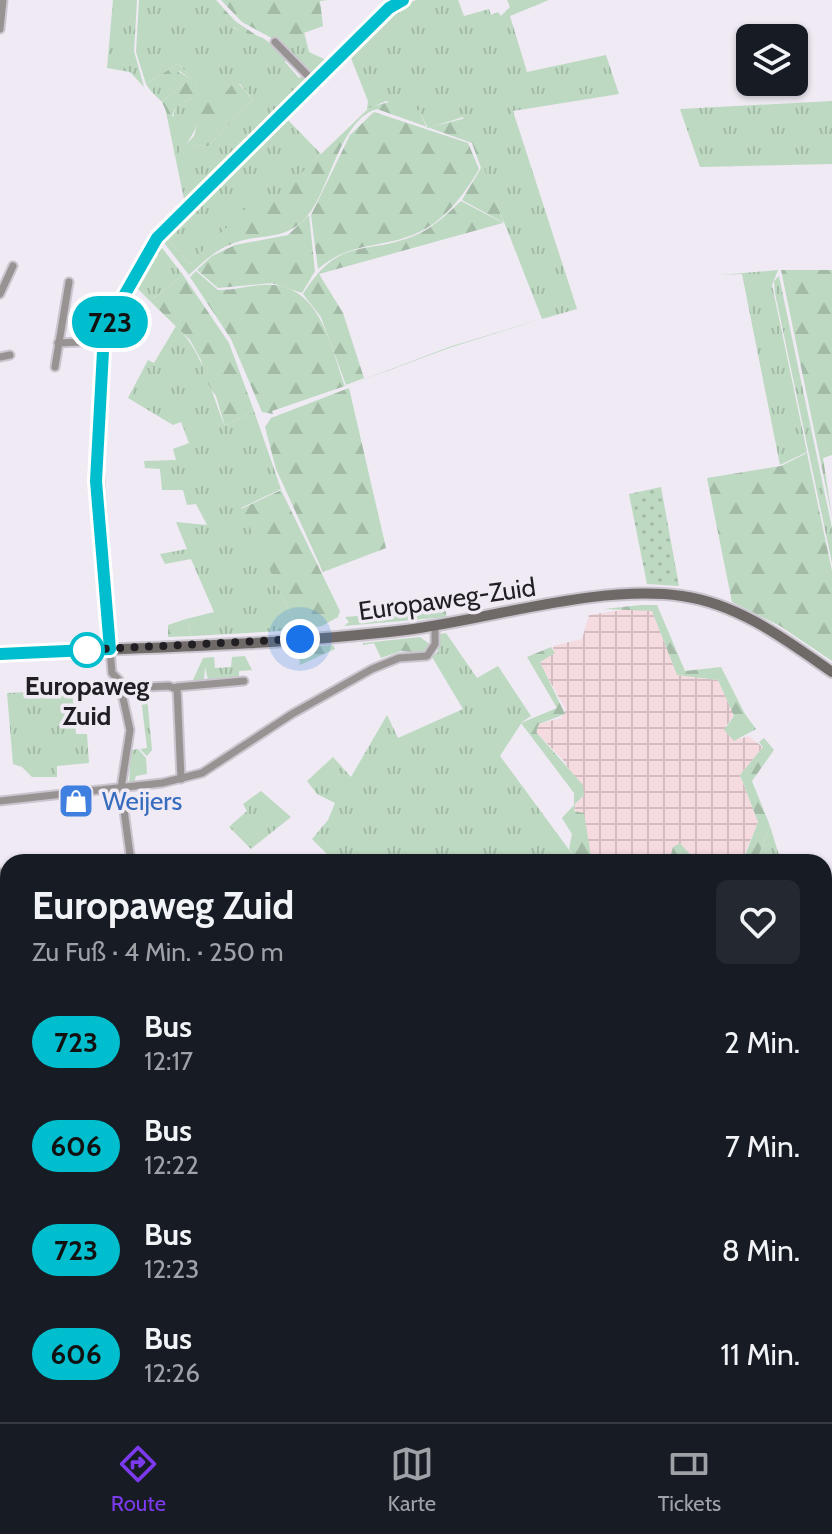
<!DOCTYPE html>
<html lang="de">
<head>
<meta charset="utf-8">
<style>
  :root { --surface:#171b24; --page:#242831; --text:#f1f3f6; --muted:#9ea1a6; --line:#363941; --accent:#7c3aed }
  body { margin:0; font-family:Cabin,sans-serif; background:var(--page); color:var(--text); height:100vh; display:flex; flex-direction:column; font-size:30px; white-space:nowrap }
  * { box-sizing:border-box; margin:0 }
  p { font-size:26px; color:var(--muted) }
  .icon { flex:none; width:44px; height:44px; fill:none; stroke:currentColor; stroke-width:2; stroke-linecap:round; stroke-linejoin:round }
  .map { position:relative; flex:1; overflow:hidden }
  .side { position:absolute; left:0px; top:854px; width:832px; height:568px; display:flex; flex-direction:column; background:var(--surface); border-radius:24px 24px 0 0; box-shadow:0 2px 6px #0004 }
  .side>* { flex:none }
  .badge { padding:0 16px; border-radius:26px; font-size:28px; line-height:52px }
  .fabs { position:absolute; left:736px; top:24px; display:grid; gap:16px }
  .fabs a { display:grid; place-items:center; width:72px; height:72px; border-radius:12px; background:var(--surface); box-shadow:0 2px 6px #0004; font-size:40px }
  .you { position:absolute; width:40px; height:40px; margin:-20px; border:6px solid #fff; border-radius:50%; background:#1a73e8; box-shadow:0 0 0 12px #1a73e833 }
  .map>.badge { position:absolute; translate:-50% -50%; box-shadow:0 0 0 4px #fff }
  .round { display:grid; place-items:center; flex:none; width:84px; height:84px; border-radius:12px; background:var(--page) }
  .summary { display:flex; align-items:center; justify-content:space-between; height:136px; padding:0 32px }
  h1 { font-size:38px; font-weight:700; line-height:60px }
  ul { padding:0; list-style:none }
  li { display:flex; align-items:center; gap:24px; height:104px; padding:0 32px }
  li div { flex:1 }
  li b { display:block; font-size:30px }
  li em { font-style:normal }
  li .badge { min-width:88px; font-weight:700; text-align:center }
  .tabs { display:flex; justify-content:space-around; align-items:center; height:112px; border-top:2px solid var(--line); background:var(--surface); font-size:22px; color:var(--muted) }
  .tabs a { display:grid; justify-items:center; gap:4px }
  .tabs .selected { color:var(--accent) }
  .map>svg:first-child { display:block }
  .industrial { fill:url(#industrial-grid) }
  .grass { fill:url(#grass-tufts) }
  .forest { fill:url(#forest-firs) }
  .garden { fill:url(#garden-dots) }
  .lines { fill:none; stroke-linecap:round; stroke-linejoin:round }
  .street-casing { stroke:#cac5ce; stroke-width:11 }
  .secondary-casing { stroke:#cac5ce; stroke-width:14 }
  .highway-casing { stroke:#cac5ce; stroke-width:16 }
  .street { stroke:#989392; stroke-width:7 }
  .secondary { stroke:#6f6967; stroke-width:10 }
  .highway { stroke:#3b3331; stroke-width:12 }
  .line-casing { stroke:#fff; stroke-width:18 }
  .line { stroke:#00becd; stroke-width:12 }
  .walk { stroke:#211f23; stroke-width:8; stroke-dasharray:0 14.4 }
  .stop-dot { fill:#fff; stroke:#00becd; stroke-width:4 }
  .labels { text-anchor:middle; stroke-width:7; stroke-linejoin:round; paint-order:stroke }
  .street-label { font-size:26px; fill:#211f23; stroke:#efeaf3 }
  .stop-label { font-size:26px; font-weight:bold; fill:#211f23; stroke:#efeaf3 }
  .shop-label { font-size:26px; fill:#366cbe; stroke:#efeaf3; text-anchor:start }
</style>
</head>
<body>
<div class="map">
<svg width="832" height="1422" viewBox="0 0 832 1422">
  <defs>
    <pattern id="industrial-grid" width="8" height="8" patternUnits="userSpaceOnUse" patternTransform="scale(2)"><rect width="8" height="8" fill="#f5dbe0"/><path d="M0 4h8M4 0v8" fill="none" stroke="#d2bcc0"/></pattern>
    <pattern id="grass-tufts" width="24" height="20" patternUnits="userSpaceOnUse" patternTransform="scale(2)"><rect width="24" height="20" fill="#bdd9c1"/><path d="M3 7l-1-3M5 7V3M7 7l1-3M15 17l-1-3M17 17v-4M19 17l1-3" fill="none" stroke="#a2baa6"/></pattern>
    <pattern id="forest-firs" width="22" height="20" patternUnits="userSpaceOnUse" patternTransform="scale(2)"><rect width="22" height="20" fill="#bdd9c1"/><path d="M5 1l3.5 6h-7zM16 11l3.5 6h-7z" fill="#a2baa6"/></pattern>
    <pattern id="garden-dots" width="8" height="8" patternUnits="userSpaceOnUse" patternTransform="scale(2)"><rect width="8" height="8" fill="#bdd9c1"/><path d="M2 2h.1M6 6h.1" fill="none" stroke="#a2baa6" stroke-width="1.8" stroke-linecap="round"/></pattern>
  </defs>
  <rect width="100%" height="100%" fill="#efeaf3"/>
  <polygon class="industrial" points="630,609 652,611 677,675 718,680 734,716 726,726 740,739 748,736 763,747 740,775 758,822 743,858 714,855 705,862 697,862 680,843 669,862 592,862 584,829 574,812 575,804 584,795 564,761 536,732 539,724 561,718 566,710 539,662 554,653 553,646 582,639 589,615"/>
  <g class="grass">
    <polygon points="113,0 137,0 134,51 144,87 130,72 107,68"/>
    <path d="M139,0H210L233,28L263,38L289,57L285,62L299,78L304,75L307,82L185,204L165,107L173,117L176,107L192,98L203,107C199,129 186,142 177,162L195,145L208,146L253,100L240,84L233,83L223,97L206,83H197L178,64L146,84L136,52Z"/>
    <path d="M416,0H458L464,16L489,9L491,15L498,12L501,16L510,7L507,0H549L510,16L527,72L606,55L619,94L513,111L577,309L542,319L463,117L428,128L419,111L386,101L367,109L368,101L351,58C367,34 390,11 416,0Z"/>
    <polygon points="304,32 309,52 330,62 313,77 279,42"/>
    <polygon points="178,71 190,79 162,102 150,90"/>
    <polygon points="832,101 832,164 700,167 680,109"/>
    <polygon points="286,118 321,154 270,206 260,196 189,264 166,237"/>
    <polygon points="159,244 183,275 150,301 134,285"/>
    <polygon points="778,270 772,285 807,452 780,465 742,274 720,275"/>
    <polygon points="779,276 832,528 832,563 775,293 774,281"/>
    <polygon points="541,319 449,348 347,386 449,347"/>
    <path d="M176,326C204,353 210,391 225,426L254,411L281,489L241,508L298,630L192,636L186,619L214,612L191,559L165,564L160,554L187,549L176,522L207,525L196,504L187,505L183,490H162L160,469L145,468L144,461L176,460L173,449L189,443L181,422L173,425L128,398L148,360L154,363Z"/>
    <polygon points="446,633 477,678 498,666 531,716 522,722 500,756 578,862 327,862 331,858 312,839 328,820 335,803 317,794 307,781 333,757 351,777 387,715 398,738 463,709 432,657 438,652 440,634"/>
    <polygon points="245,656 252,670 239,671 239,678 208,680 205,667 204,680 193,680 203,658 214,657 215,668 231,667 232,657"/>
    <polygon points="72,690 76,734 87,734 89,763 57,766 57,777 32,777 22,767 13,764 7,693"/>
    <polygon points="147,697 152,750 147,756 140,749 147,748 141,698"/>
    <polygon points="138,749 146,758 147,774 136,776 134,782 129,782 131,750"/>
    <polygon points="261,791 291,817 251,849 229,827 247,811 243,804"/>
    <polygon points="770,826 781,862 756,862"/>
    <polygon points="824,1256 832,1256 832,1377 824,1376"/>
    <polygon points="245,1414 307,1414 304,1422 242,1422"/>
    <polygon points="368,1414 432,1414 439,1422 361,1422"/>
    <polygon points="642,1414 695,1414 696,1422 636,1422"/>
  </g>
  <g class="forest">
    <polygon points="210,0 216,0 235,21 265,41 230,26"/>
    <polygon points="221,0 328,0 320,1 323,26 279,42 242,22"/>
    <polygon points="178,64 197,83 206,83 223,96 233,83 238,83 253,100 208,146 195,145 177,163 176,155 194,136 202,107 192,98 176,107 170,120 162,102 190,79 180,71 150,90 146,84"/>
    <path d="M397,100L419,111L427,128L466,118L504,223L462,200L481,168L472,143L377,109C342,118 330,185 311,211C288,243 265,232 234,243C215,250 203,262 189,275L165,244L166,237L189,264L260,195L269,204L370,107Z"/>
    <path d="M374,112L468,143L479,169C464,195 444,222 415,234C379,249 351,241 318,269L311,215L350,135Z"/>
    <path d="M461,201L503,223L319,274L343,313L364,378L346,385L321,317L303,294C341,234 364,257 416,235C433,228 448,213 461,201Z"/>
    <polygon points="309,215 315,271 302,293 272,283 218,288 197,270 212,256 235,245 288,235"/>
    <polygon points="781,270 832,270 832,455 823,458 832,517"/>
    <path d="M196,271L218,290C236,291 255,283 274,285C322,290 331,348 345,386L272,411L273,414L262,412L231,339L190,277Z"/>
    <polygon points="183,275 229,343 254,411 225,426 216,396 205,379 201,360 190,340 150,301"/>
    <polygon points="349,388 386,548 323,572 276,469 265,427 271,418"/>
    <polygon points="807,453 832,571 832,661 780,626 732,602 707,478 781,466"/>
    <polygon points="281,490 340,611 338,617 322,626 298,630 241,509"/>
    <polygon points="641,605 657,605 685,671 721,667 745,714 756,729 734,741 724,730 734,716 718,680 677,675 652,611 604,609"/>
    <polygon points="445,609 447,617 344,626 349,622 345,617"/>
    <polygon points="186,619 192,636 168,637 168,625"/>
    <polygon points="420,637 431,645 423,653 401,651 381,658 374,643 363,645 363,643"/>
    <polygon points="333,645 335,649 300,665 298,648"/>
    <polygon points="551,647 555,653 540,662 565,714 539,724 536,732 583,785 584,795 575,804 574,811 584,813 592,862 578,862 569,849 572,834 562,818 574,805 574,793 521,723 557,708 527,657"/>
    <polygon points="764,738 774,750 752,781 770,826 756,862 705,862 714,855 744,858 758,822 740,775 763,747 759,742"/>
    <polygon points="680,843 697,862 669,862 673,847"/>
  </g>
  <polygon class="garden" points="661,487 679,586 647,584 629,494"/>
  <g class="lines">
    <defs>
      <g id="street">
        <polyline points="0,29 3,0"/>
        <polyline points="275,42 315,83"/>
        <polyline points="0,294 13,266"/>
        <polyline points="58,343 104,341"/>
        <polyline points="0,357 10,355"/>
        <polyline points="55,367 69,282"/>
        <polyline points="110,649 112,673 119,680 130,730 121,788 131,862"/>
        <polyline points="147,687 169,686 176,689"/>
        <polyline points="181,779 177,687 244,681"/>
        <polyline points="0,801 162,783 202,773 292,714 372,669 399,658 427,656 435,644 435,625"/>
        <polyline points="0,873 8,872"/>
        <polyline points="0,931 8,932"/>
        <polyline points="0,983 8,983"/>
        <polyline points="0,1038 8,1041"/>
        <polyline points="0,1096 5,1139"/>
        <polyline points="0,1185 8,1184"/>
        <polyline points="0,1248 8,1247"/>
        <polyline points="0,1306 8,1307"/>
        <polyline points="0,1412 19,1422"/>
        <polyline points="124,1422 128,1414"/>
        <polyline points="634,1422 636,1414"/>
      </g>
      <g id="secondary">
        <polyline points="110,649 97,460 104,341 113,315 157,238 389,8 403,0"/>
        <path d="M0,654C135,648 271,646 406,630C491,619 598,584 682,596C739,604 786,640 832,672"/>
      </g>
      <g id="highway">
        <polyline points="824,1381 832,1381"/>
        <polyline points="824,1389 832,1390"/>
        <polyline points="531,1422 554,1414"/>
        <polyline points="557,1422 584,1414"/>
      </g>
    </defs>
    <use href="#street" class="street-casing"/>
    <use href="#secondary" class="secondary-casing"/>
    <use href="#highway" class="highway-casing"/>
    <use href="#street" class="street"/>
    <use href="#secondary" class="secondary"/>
    <use href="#highway" class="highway"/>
  </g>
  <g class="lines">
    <defs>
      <polyline id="line" points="0,654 110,649 96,481 103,351 113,315 157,238 389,8 403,0"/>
    </defs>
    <use href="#line" class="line-casing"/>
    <use href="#line" class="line"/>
    <polyline class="walk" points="87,650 82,650 300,639"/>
  </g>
  <defs>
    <symbol id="shop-square" viewBox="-11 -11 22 22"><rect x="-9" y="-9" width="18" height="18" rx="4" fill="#3f7fe0" stroke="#efeaf3"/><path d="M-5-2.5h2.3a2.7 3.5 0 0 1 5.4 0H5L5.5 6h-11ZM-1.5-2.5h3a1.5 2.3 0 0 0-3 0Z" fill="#fff"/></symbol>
  </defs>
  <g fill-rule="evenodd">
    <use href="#shop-square" x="56" y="781" width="40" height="40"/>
  </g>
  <circle class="stop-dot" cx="87" cy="650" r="16"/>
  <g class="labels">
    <g class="street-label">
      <text transform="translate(447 599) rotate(-8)" y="9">Europaweg-Zuid</text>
    </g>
    <g class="stop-label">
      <text x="87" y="695">Europaweg<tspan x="87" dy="30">Zuid</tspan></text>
    </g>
    <g class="shop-label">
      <text x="102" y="810">Weijers</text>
    </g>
  </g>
</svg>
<div class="fabs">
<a><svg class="icon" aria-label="layers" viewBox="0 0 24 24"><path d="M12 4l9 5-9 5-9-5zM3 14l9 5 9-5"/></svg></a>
</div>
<div class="you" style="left:300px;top:639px"></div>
<b class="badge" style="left:110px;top:322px;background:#00becd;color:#111">723</b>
<section class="side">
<div class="summary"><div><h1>Europaweg Zuid</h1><p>Zu Fuß · 4 Min. · 250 m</p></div><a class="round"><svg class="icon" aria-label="heart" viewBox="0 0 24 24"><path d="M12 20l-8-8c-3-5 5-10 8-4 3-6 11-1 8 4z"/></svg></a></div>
<ul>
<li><span class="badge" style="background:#00becd;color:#111">723</span><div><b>Bus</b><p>12:17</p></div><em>2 Min.</em></li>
<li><span class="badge" style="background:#00becd;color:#111">606</span><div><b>Bus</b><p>12:22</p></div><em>7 Min.</em></li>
<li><span class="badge" style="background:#00becd;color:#111">723</span><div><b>Bus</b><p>12:23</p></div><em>8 Min.</em></li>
<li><span class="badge" style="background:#00becd;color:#111">606</span><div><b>Bus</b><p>12:26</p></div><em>11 Min.</em></li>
</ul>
</section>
</div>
<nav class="tabs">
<a class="selected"><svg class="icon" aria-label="directions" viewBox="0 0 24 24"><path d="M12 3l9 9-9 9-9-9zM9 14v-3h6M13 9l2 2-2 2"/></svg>Route</a>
<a><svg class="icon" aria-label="map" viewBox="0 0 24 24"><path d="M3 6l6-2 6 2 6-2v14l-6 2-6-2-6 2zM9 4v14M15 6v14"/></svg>Karte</a>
<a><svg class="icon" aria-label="tickets" viewBox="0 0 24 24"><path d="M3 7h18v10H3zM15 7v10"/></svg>Tickets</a>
</nav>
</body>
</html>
